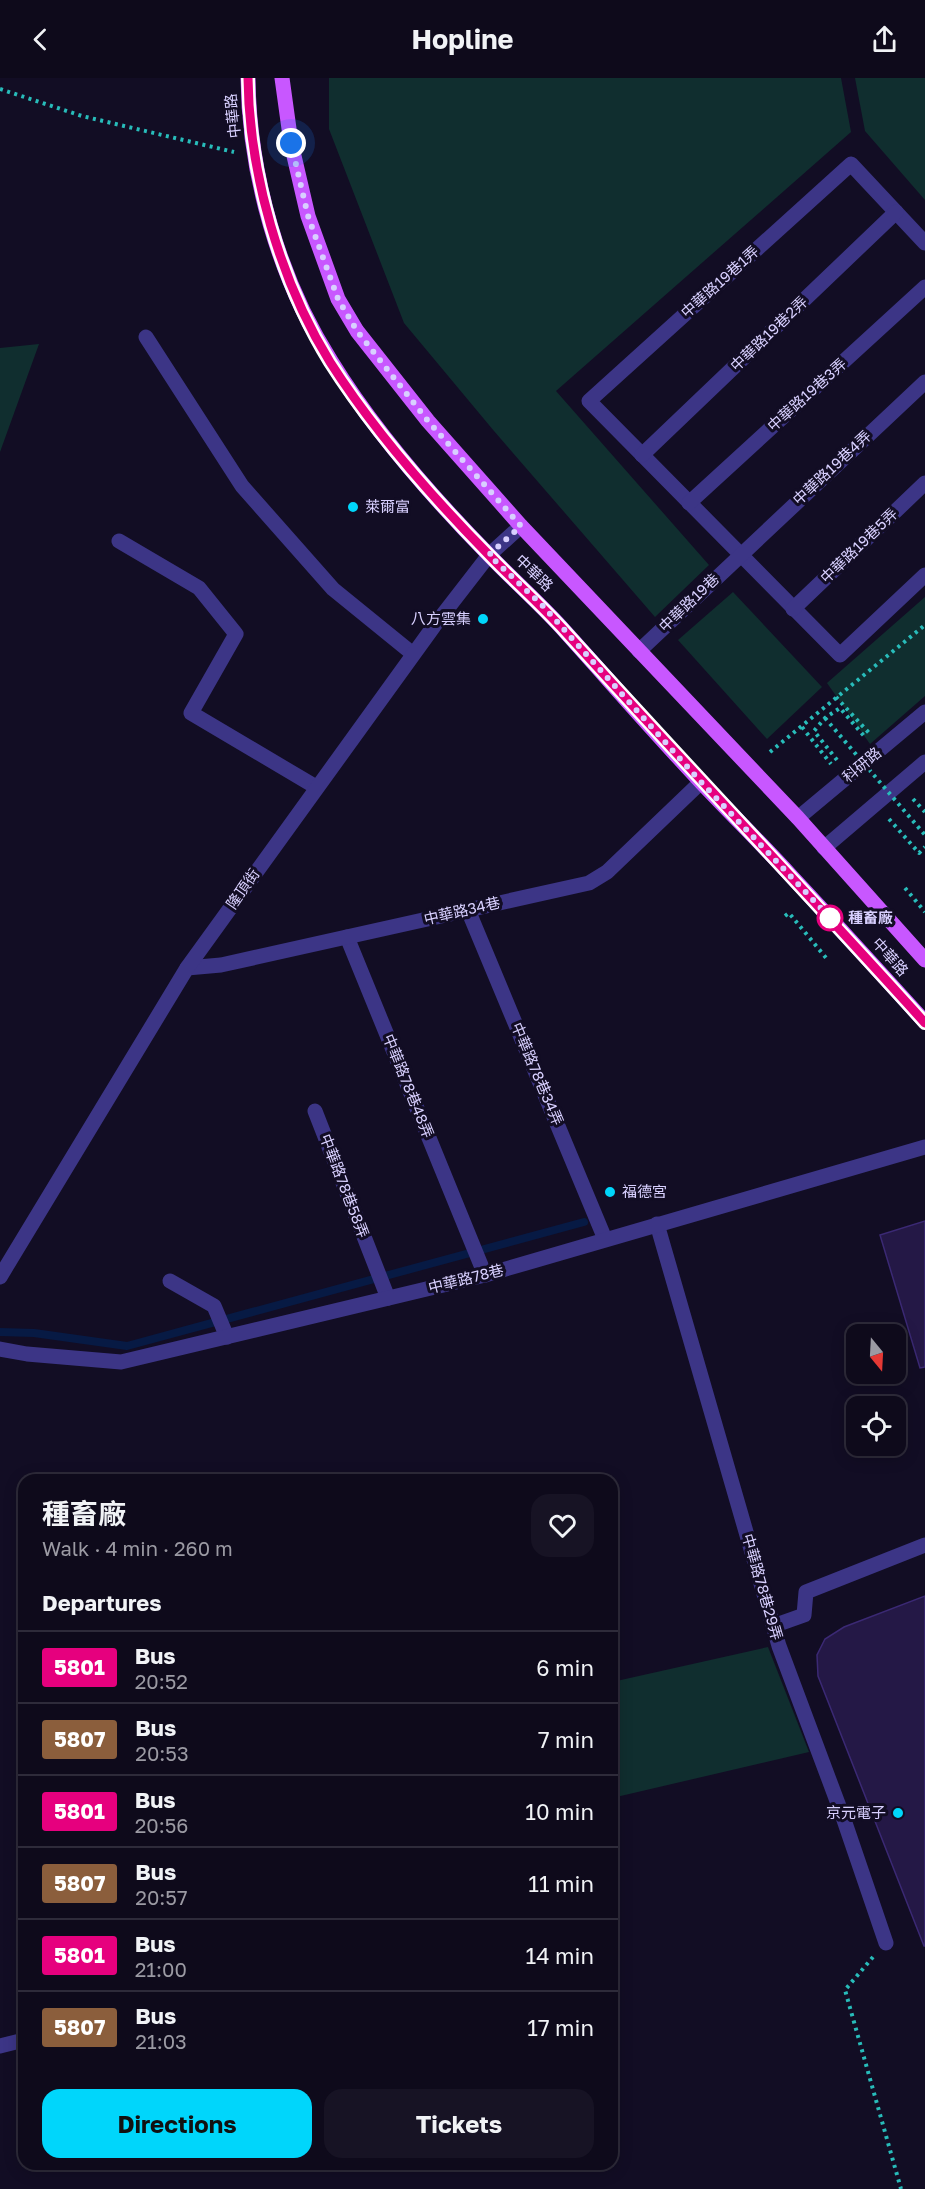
<!DOCTYPE html>
<html lang="en">
<head>
<meta charset="utf-8">
<style>
  :root { --surface:#0e0a1b; --page:#171324; --text:#f1f3f6; --muted:#9b9aa3; --line:#2e2b3a; --accent:#00d6fb }
  body { margin:0; font-family:"Golos Text","Noto Sans TC",sans-serif; background:var(--page); color:var(--text); height:100vh; display:flex; flex-direction:column; font-size:22px; white-space:nowrap }
  * { box-sizing:border-box; margin:0 }
  p { font-size:20px; color:var(--muted) }
  .icon { flex:none; width:33px; height:33px; fill:none; stroke:currentColor; stroke-width:2; stroke-linecap:round; stroke-linejoin:round }
  .map { position:relative; flex:1; overflow:hidden }
  .details { position:absolute; left:18px; top:1396px; width:600px; height:696px; display:flex; flex-direction:column; background:var(--surface); border-radius:18px; box-shadow:0 3px 15px #0003,0 0 0 2px var(--line) }
  .details>* { flex:none }
  .badge { padding:0 12px; border-radius:4px; font-size:21px; line-height:39px }
  .needle { width:39px; rotate:162deg }
  .fabs { position:absolute; left:846px; top:1246px; display:grid; gap:12px }
  .fabs a { display:grid; place-items:center; width:60px; height:60px; border-radius:12px; background:var(--surface); box-shadow:0 3px 15px #0003,0 0 0 2px var(--line); font-size:30px }
  .you { position:absolute; width:30px; height:30px; margin:-15px; border:4px solid #fff; border-radius:50%; background:#1a73e8; box-shadow:0 0 0 9px #1a73e833 }
  .map>.badge { position:absolute; translate:-50% -50%; box-shadow:0 0 0 3px #fff }
  h2 { padding:0 24px; font-size:22px; line-height:54px }
  .round { display:grid; place-items:center; flex:none; width:63px; height:63px; border-radius:18px; background:var(--page) }
  .overview { display:flex; align-items:center; justify-content:space-between; height:102px; padding:0 24px }
  h1 { font-size:28px; font-weight:700; line-height:45px }
  .button { display:flex; gap:12px; margin-top:auto; padding:12px 24px }
  .button a { flex:1; height:69px; border-radius:18px; background:var(--accent); color:#111; font-size:24px; font-weight:700; line-height:69px; text-align:center }
  .button a+a { background:var(--page); color:var(--text) }
  ul { padding:0; list-style:none }
  li { display:flex; align-items:center; gap:18px; height:72px; padding:0 24px; border-top:2px solid var(--line) }
  li div { flex:1 }
  li b { display:block; font-size:22px }
  li em { font-style:normal }
  li .badge { min-width:66px; font-weight:700; text-align:center }
  header { display:flex; justify-content:space-between; align-items:center; height:78px; padding:0 24px; background:var(--surface); font-size:27px; font-weight:700 }
  .map>svg:first-child { display:block }
  .green { fill:#102e2f }
  .lines { fill:none; stroke-linecap:round; stroke-linejoin:round }
  .stream { stroke:#071a44; stroke-width:8 }
  .building { fill:#241846; stroke:#3b2974; stroke-width:1.5 }
  .path { stroke:#28bcba; stroke-width:4; stroke-dasharray:3 4.5; stroke-linecap:butt }
  .minor { stroke:#3c3586; stroke-width:15 }
  .major { stroke:#c857ff; stroke-width:15 }
  .path-bridge { stroke:#28bcba; stroke-width:4; stroke-dasharray:3 4.5; stroke-linecap:butt }
  .line-casing { stroke:#fff; stroke-width:14 }
  .line { stroke:#e6007e; stroke-width:9 }
  .walk { stroke:#d8d0ff; stroke-width:6; stroke-dasharray:0 10.8 }
  .poi-dot { fill:#00d6fb; stroke:#120d24; stroke-width:2 }
  .stop-dot { fill:#fff; stroke:#e6007e; stroke-width:3 }
  .labels { text-anchor:middle; stroke-width:6; stroke-linejoin:round; paint-order:stroke }
  .street-label { font-size:15px; fill:#d8d0ff; stroke:#120d24 }
  .poi-label { font-size:15px; fill:#d8d0ff; stroke:#120d24; text-anchor:start }
  .stop-label { font-size:15px; font-weight:bold; fill:#d8d0ff; stroke:#120d24; text-anchor:start }
</style>
</head>
<body>
<header><svg class="icon" aria-label="back" viewBox="0 0 24 24"><path d="M15 5l-7 7 7 7"/></svg>Hopline<svg class="icon" aria-label="share" viewBox="0 0 24 24"><path d="M12 15V3M7 8l5-5 5 5M5 13v7h14v-7"/></svg></header>
<div class="map">
<svg width="925" height="2111" viewBox="0 0 925 2111">
  <rect width="100%" height="100%" fill="#120d24"/>
  <g class="green">
    <polygon points="329,0 841,0 851,54 556,313 709,487 655,539 494,353 404,245 329,51"/>
    <polygon points="855,0 925,0 925,122 865,53"/>
    <polygon points="39,266 0,374 0,270"/>
    <polygon points="733,514 822,609 767,661 678,562"/>
    <polygon points="925,519 925,618 870,666 827,605"/>
    <polygon points="768,1569 809,1674 612,1720 612,1604"/>
  </g>
  <g class="lines">
    <polyline class="stream" points="0,1254 34,1255 127,1268 584,1144"/>
  </g>
  <g class="building">
    <polygon points="925,1143 925,1289 920,1290 880,1157"/>
    <polygon points="925,1518 925,1868 924,1868 818,1598 817,1577 825,1561 844,1549"/>
  </g>
  <g class="lines">
    <g class="path">
      <polyline points="0,11 82,38 234,74"/>
      <polyline points="836,619 870,656"/>
      <polyline points="802,649 831,686"/>
      <polyline points="770,674 925,547"/>
      <polyline points="837,682 814,653 825,640 840,630 864,658"/>
      <polyline points="913,721 925,734"/>
      <polyline points="889,741 919,775 925,769"/>
      <polyline points="905,810 925,834"/>
      <polyline points="785,838 789,835 827,881"/>
      <polyline points="873,1879 845,1912 901,2111"/>
    </g>
    <g class="minor">
      <polyline points="925,165 851,86 589,323 840,577 925,497"/>
      <polyline points="146,259 242,408 333,511 413,576"/>
      <polyline points="642,377 896,134"/>
      <polyline points="689,425 925,209"/>
      <polyline points="119,463 199,510 236,556 191,635 316,709"/>
      <polyline points="793,531 925,405"/>
      <polyline points="639,573 925,304"/>
      <polyline points="798,740 925,634"/>
      <polyline points="824,770 925,684"/>
      <polyline points="468,832 605,1161"/>
      <polyline points="347,859 485,1197"/>
      <polyline points="187,890 221,887 589,805 607,794 701,704"/>
      <polyline points="315,1033 388,1220"/>
      <polyline points="657,1146 779,1568 843,1739 886,1865"/>
      <polyline points="0,1199 187,890 434,548 489,477 521,448"/>
      <polyline points="170,1203 214,1228 227,1259"/>
      <polyline points="0,1271 27,1276 121,1284 485,1197 925,1069"/>
      <polyline points="773,1548 804,1537 806,1514 925,1467"/>
      <polyline points="0,1968 24,1962"/>
    </g>
    <g class="major">
      <path d="M248,0C249,97 279,201 331,283C374,353 432,419 489,477C513,502 538,524 561,549C608,601 653,653 701,704C731,736 763,767 792,799C837,847 881,896 925,944"/>
      <polyline points="282,0 291,65 308,138 338,221 357,253 428,343 521,448 798,740 925,882"/>
    </g>
    <polyline class="path-bridge" points="825,640 925,757"/>
  </g>
  <g class="lines">
    <defs>
      <path id="line" d="M248,0C249,95 280,203 330,284C374,353 432,419 489,477C513,502 538,524 561,549C681,682 805,812 925,945"/>
    </defs>
    <use href="#line" class="line-casing"/>
    <use href="#line" class="line"/>
    <polyline class="walk" points="291,65 308,138 338,221 357,253 428,343 521,448 489,477 542,527 701,704 836,846 830,840"/>
  </g>
  <g class="poi-dot">
    <circle cx="353" cy="429" r="6"/>
    <circle cx="483" cy="541" r="6"/>
    <circle cx="610" cy="1114" r="6"/>
    <circle cx="898" cy="1735" r="6"/>
  </g>
  <circle class="stop-dot" cx="830" cy="840" r="12"/>
  <g class="labels">
    <g class="street-label">
      <text transform="translate(233 38) rotate(-96)" y="5">中華路</text>
      <text transform="translate(720 204) rotate(-42)" y="5">中華路19巷1弄</text>
      <text transform="translate(769 256) rotate(-44)" y="5">中華路19巷2弄</text>
      <text transform="translate(807 317) rotate(-42)" y="5">中華路19巷3弄</text>
      <text transform="translate(832 390) rotate(-43)" y="5">中華路19巷4弄</text>
      <text transform="translate(859 468) rotate(-44)" y="5">中華路19巷5弄</text>
      <text transform="translate(534 495) rotate(44)" y="5">中華路</text>
      <text transform="translate(689 525) rotate(-44)" y="5">中華路19巷</text>
      <text transform="translate(862 687) rotate(-40)" y="5">科研路</text>
      <text transform="translate(243 811) rotate(-55)" y="5">隆頂街</text>
      <text transform="translate(462 833) rotate(-13)" y="5">中華路34巷</text>
      <text transform="translate(890 879) rotate(48)" y="5">中華路</text>
      <text transform="translate(537 996) rotate(67)" y="5">中華路78巷34弄</text>
      <text transform="translate(408 1008) rotate(68)" y="5">中華路78巷48弄</text>
      <text transform="translate(344 1108) rotate(69)" y="5">中華路78巷58弄</text>
      <text transform="translate(466 1201) rotate(-14)" y="5">中華路78巷</text>
      <text transform="translate(762 1509) rotate(74)" y="5">中華路78巷29弄</text>
    </g>
    <g class="poi-label">
      <text x="365" y="434">萊爾富</text>
      <text x="471" y="546" text-anchor="end">八方雲集</text>
      <text x="622" y="1119">福德宮</text>
      <text x="886" y="1740" text-anchor="end">京元電子</text>
    </g>
    <g class="stop-label">
      <text x="848" y="845">種畜廠</text>
    </g>
  </g>
</svg>
<div class="fabs">
<a><svg class="needle" viewBox="-14 -14 28 28"><path d="M0-13l5 13h-10z" fill="#e53935"/><path d="M0 13l5-13h-10z" fill="#9b9aa3"/></svg></a>
<a><svg class="icon" aria-label="locate" viewBox="0 0 24 24"><circle cx="12" cy="12" r="6"/><path d="M12 2v4M12 18v4M2 12h4M18 12h4"/></svg></a>
</div>
<div class="you" style="left:291px;top:65px"></div>
<section class="details">
<div class="overview"><div><h1>種畜廠</h1><p>Walk · 4 min · 260 m</p></div><a class="round"><svg class="icon" aria-label="heart" viewBox="0 0 24 24"><path d="M12 20l-8-8c-3-5 5-10 8-4 3-6 11-1 8 4z"/></svg></a></div>
<h2>Departures</h2>
<ul>
<li><span class="badge" style="background:#e6007e;color:#fff">5801</span><div><b>Bus</b><p>20:52</p></div><em>6 min</em></li>
<li><span class="badge" style="background:#8b5e3c;color:#fff">5807</span><div><b>Bus</b><p>20:53</p></div><em>7 min</em></li>
<li><span class="badge" style="background:#e6007e;color:#fff">5801</span><div><b>Bus</b><p>20:56</p></div><em>10 min</em></li>
<li><span class="badge" style="background:#8b5e3c;color:#fff">5807</span><div><b>Bus</b><p>20:57</p></div><em>11 min</em></li>
<li><span class="badge" style="background:#e6007e;color:#fff">5801</span><div><b>Bus</b><p>21:00</p></div><em>14 min</em></li>
<li><span class="badge" style="background:#8b5e3c;color:#fff">5807</span><div><b>Bus</b><p>21:03</p></div><em>17 min</em></li>
</ul>
<div class="button"><a>Directions</a><a>Tickets</a></div>
</section>
</div>
</body>
</html>
